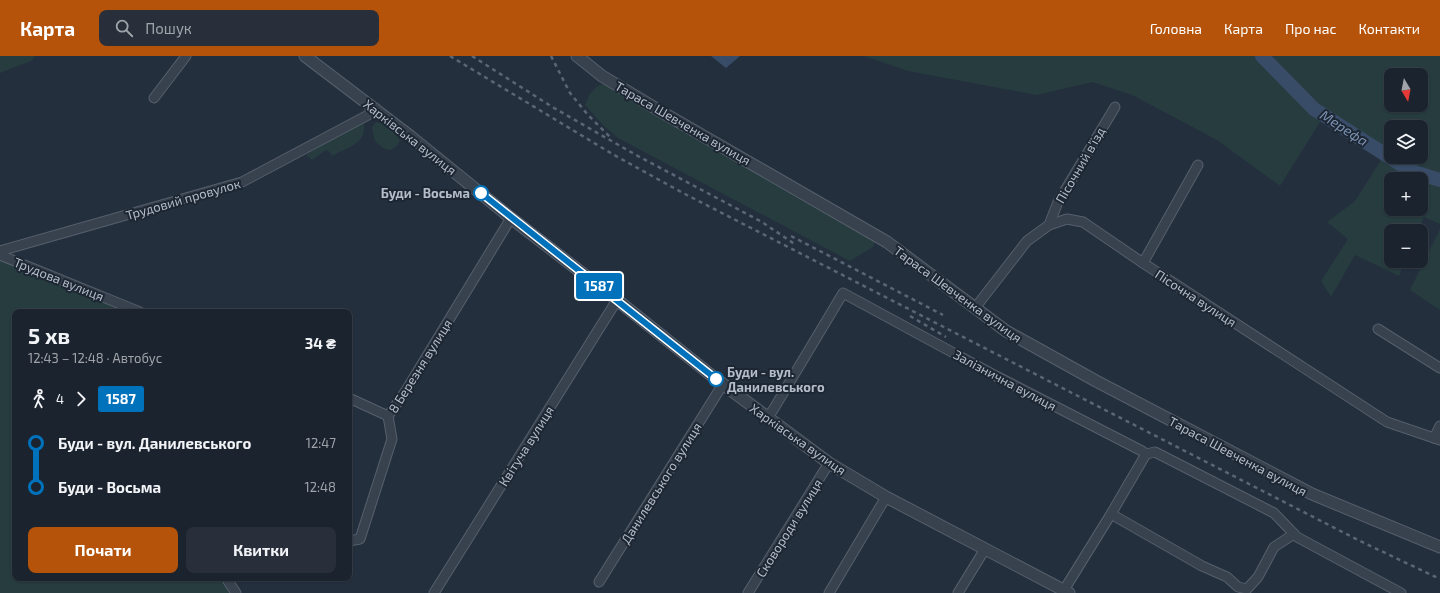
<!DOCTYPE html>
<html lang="uk">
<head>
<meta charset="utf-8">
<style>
  :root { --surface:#1b232e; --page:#282f3a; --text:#f1f3f6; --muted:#a0a4aa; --line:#39404a; --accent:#b45309 }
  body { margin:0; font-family:"Exo 2",sans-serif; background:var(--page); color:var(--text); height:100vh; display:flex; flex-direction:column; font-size:15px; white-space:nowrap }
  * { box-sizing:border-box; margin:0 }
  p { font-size:13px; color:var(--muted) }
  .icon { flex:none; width:22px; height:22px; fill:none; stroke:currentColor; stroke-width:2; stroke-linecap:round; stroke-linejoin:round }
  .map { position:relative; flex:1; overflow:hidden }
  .details { position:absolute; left:12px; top:253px; width:340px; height:272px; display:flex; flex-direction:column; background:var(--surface); border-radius:8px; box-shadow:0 1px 3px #0004,0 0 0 1px var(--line) }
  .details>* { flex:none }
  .badge { padding:0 8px; border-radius:3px; font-size:14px; line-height:26px }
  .needle { width:26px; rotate:170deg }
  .tools { position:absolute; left:1384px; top:12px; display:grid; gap:8px }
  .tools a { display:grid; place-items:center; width:44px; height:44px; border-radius:8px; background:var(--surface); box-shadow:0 1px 3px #0004,0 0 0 1px var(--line); font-size:20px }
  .map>.badge { position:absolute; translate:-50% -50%; box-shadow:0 0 0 2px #fff }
  .legs { display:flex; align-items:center; gap:6px; height:44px; padding:0 16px; font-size:13px }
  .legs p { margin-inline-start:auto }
  .headline { display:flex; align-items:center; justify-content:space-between; height:68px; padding:0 16px }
  h1 { font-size:22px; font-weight:700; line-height:30px }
  .action { display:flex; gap:8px; margin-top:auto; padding:8px 16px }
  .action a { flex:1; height:46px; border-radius:8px; background:var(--accent); color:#fff; font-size:16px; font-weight:700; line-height:46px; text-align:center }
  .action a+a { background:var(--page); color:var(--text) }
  ul { padding:0 16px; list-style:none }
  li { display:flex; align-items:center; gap:14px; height:44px; font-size:15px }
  li i { display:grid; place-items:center; width:6px; height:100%; margin:0 5px; background:currentColor }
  li i::after { content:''; width:10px; height:10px; margin:-5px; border:3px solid; border-radius:50%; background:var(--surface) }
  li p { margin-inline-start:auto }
  li:first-child i { background:linear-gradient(#0000 50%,currentColor 0) }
  li:last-child i { background:linear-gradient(currentColor 50%,#0000 0) }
  header { display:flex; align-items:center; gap:24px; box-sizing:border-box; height:56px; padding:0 20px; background:var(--accent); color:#fff }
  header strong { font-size:19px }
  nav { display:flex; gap:22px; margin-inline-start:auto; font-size:14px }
  .search { width:280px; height:36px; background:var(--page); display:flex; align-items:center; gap:10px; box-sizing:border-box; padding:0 14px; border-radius:8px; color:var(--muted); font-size:15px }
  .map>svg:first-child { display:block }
  .green { fill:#263c3f; fill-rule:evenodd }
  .water { fill:#394c67 }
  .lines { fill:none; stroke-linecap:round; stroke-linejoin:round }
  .river { stroke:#394c67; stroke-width:14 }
  .minor-casing { stroke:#565f6c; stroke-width:11 }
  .tertiary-casing { stroke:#565f6c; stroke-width:13 }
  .minor { stroke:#38414e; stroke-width:9 }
  .tertiary { stroke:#38414e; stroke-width:11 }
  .rail { stroke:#5a6575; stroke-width:2.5; stroke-dasharray:4 4; stroke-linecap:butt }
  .line-1-casing { stroke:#fff; stroke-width:9 }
  .line-1 { stroke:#0072bc; stroke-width:6 }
  .stop-1-dot { fill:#fff; stroke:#0072bc; stroke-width:2 }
  .labels { text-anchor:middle; stroke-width:4; stroke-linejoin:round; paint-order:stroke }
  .street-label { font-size:13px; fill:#b4bcc9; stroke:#1d2633 }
  .stop-label { font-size:13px; font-weight:bold; fill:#b4bcc9; stroke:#1d2633; text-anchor:end }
  .water-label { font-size:14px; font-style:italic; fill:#7c92b1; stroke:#1d2633 }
</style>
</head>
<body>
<header>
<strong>Карта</strong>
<div class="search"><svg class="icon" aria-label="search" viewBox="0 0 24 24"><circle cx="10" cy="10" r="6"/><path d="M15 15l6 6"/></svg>Пошук</div>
<nav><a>Головна</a><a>Карта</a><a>Про нас</a><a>Контакти</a></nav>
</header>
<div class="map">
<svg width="1440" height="537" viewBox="0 0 1440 537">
  <rect width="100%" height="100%" fill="#242f3e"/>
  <g class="green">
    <polygon points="0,0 35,0 31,5 0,17"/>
    <path d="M864,0H1440V168L1424,161L1418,175H1391V205H1405L1399,220L1355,199L1331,241L1321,225L1348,183L1327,166L1355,145L1383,101L1350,82L1322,63L1280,130L1217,84L1132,39L1092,26L1037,39L908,15ZM1391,19H1421V49H1391ZM1391,71H1421V101H1391ZM1391,123H1421V153H1391Z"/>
    <path d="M608,27L873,179L875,186L873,191L850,205L618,82L604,70L585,49C590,36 594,29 608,27Z"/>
    <path d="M376,66C384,66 399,77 400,85C395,93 390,97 382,91C379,89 376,87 375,84C373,80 373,75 372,71Z"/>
    <path d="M363,67L364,68C366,89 347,91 332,100L330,96L326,94L312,104L306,99L330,84Z"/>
    <polygon points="1440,173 1440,254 1410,234"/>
    <polygon points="0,202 128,256 15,256 15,522 221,522 232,537 0,537"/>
  </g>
  <polygon class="water" points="711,0 740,0 726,12"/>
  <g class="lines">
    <polyline class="river" points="1262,0 1314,53 1411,115 1440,124"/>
    <defs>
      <g id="minor">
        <polyline points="154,42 186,0"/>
        <polyline points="1049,169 1058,146 1115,51"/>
        <polyline points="0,195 242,126 368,59 375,52"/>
        <polyline points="0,199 140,256"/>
        <polyline points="1143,207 1198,109"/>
        <polyline points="975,252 1027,185 1049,169 1067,163 1083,166 1143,207 1387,366 1440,384"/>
        <polyline points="1378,273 1440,312"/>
        <polyline points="349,342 388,360"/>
        <polyline points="767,362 773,354 843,237 996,320 1142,395 1146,398 1155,396 1274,457 1297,481 1401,537"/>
        <polyline points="1434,382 1440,370"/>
        <polyline points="1111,458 1202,510 1227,521 1238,531 1247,533 1258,521 1274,491 1294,478"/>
        <polyline points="349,485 360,483 392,383 388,360 405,336 511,162"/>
        <polyline points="226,522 236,537"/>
        <polyline points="599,526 723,328"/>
        <polyline points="1064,534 1111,458 1146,398"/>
        <polyline points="434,537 617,244"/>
        <polyline points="748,537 829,407"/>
        <polyline points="829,537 886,441"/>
        <polyline points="958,537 985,493"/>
      </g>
      <g id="tertiary">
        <polyline points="305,0 410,80 511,162 617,244 716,323 829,407 886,441 1069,537"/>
        <polyline points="577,0 602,20 660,55 887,186 1006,275 1096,325 1312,438 1440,491"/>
      </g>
    </defs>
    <use href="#minor" class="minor-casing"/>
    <use href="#tertiary" class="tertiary-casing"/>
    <use href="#minor" class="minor"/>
    <use href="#tertiary" class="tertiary"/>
    <g class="rail">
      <polyline points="450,0 614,99 683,137 1360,485 1440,523"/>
      <polyline points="472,0 554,52 636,99 762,166 796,189"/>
      <polyline points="551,0 570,37 588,59 610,81"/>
      <polyline points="791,180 943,259"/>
      <polyline points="910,260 946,281"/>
    </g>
  </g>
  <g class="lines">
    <defs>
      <polyline id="line-1" points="481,137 716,323"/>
    </defs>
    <use href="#line-1" class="line-1-casing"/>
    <use href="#line-1" class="line-1"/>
  </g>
  <g class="stop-1-dot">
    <circle cx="481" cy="137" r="7"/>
    <circle cx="716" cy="323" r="7"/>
  </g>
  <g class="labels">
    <g class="street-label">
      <text transform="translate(683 67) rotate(30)" y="5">Тараса Шевченка вулиця</text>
      <text transform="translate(410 81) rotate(38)" y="5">Харківська вулиця</text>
      <text transform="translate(1080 109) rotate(-60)" y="5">Пісочний в’їзд</text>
      <text transform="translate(183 143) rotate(-16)" y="5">Трудовий провулок</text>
      <text transform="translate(59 223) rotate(22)" y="5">Трудова вулиця</text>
      <text transform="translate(958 238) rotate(36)" y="5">Тараса Шевченка вулиця</text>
      <text transform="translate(1196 242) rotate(33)" y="5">Пісочна вулиця</text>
      <text transform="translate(420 310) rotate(-58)" y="5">8 Березня вулиця</text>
      <text transform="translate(1005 324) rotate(28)" y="5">Залізнична вулиця</text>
      <text transform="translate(798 383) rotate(35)" y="5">Харківська вулиця</text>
      <text transform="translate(526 390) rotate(-58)" y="5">Квітуча вулиця</text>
      <text transform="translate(1238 400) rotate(28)" y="5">Тараса Шевченка вулиця</text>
      <text transform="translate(661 427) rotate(-58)" y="5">Данилевського вулиця</text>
      <text transform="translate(789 472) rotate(-58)" y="5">Сковороди вулиця</text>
    </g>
    <g class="stop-label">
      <text x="470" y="142">Буди - Восьма</text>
      <text x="727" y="321" text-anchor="start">Буди - вул.<tspan x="727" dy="15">Данилевського</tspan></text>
    </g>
    <g class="water-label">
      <text transform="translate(1344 72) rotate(33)" y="5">Мерефа</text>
    </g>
  </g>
</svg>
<div class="tools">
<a><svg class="needle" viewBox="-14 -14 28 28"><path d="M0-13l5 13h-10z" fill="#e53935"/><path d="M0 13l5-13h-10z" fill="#a0a4aa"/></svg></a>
<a><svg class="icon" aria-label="layers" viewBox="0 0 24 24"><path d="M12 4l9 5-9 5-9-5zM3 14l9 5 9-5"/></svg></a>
<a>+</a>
<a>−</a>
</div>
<b class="badge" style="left:599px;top:230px;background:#0072bc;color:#fff">1587</b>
<section class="details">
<div class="headline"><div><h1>5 хв</h1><p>12:43 – 12:48 · Автобус</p></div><b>34 ₴</b></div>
<div class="legs"><svg class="icon" aria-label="walk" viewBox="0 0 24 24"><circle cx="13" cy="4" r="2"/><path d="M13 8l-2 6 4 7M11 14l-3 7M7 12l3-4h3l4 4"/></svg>4<svg class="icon" aria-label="forward" viewBox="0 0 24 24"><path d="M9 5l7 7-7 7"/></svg><b class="badge" style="background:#0072bc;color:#fff">1587</b></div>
<ul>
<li><i style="color:#0072bc"></i><b>Буди - вул. Данилевського</b><p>12:47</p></li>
<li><i style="color:#0072bc"></i><b>Буди - Восьма</b><p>12:48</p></li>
</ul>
<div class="action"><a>Почати</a><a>Квитки</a></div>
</section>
</div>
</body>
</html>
